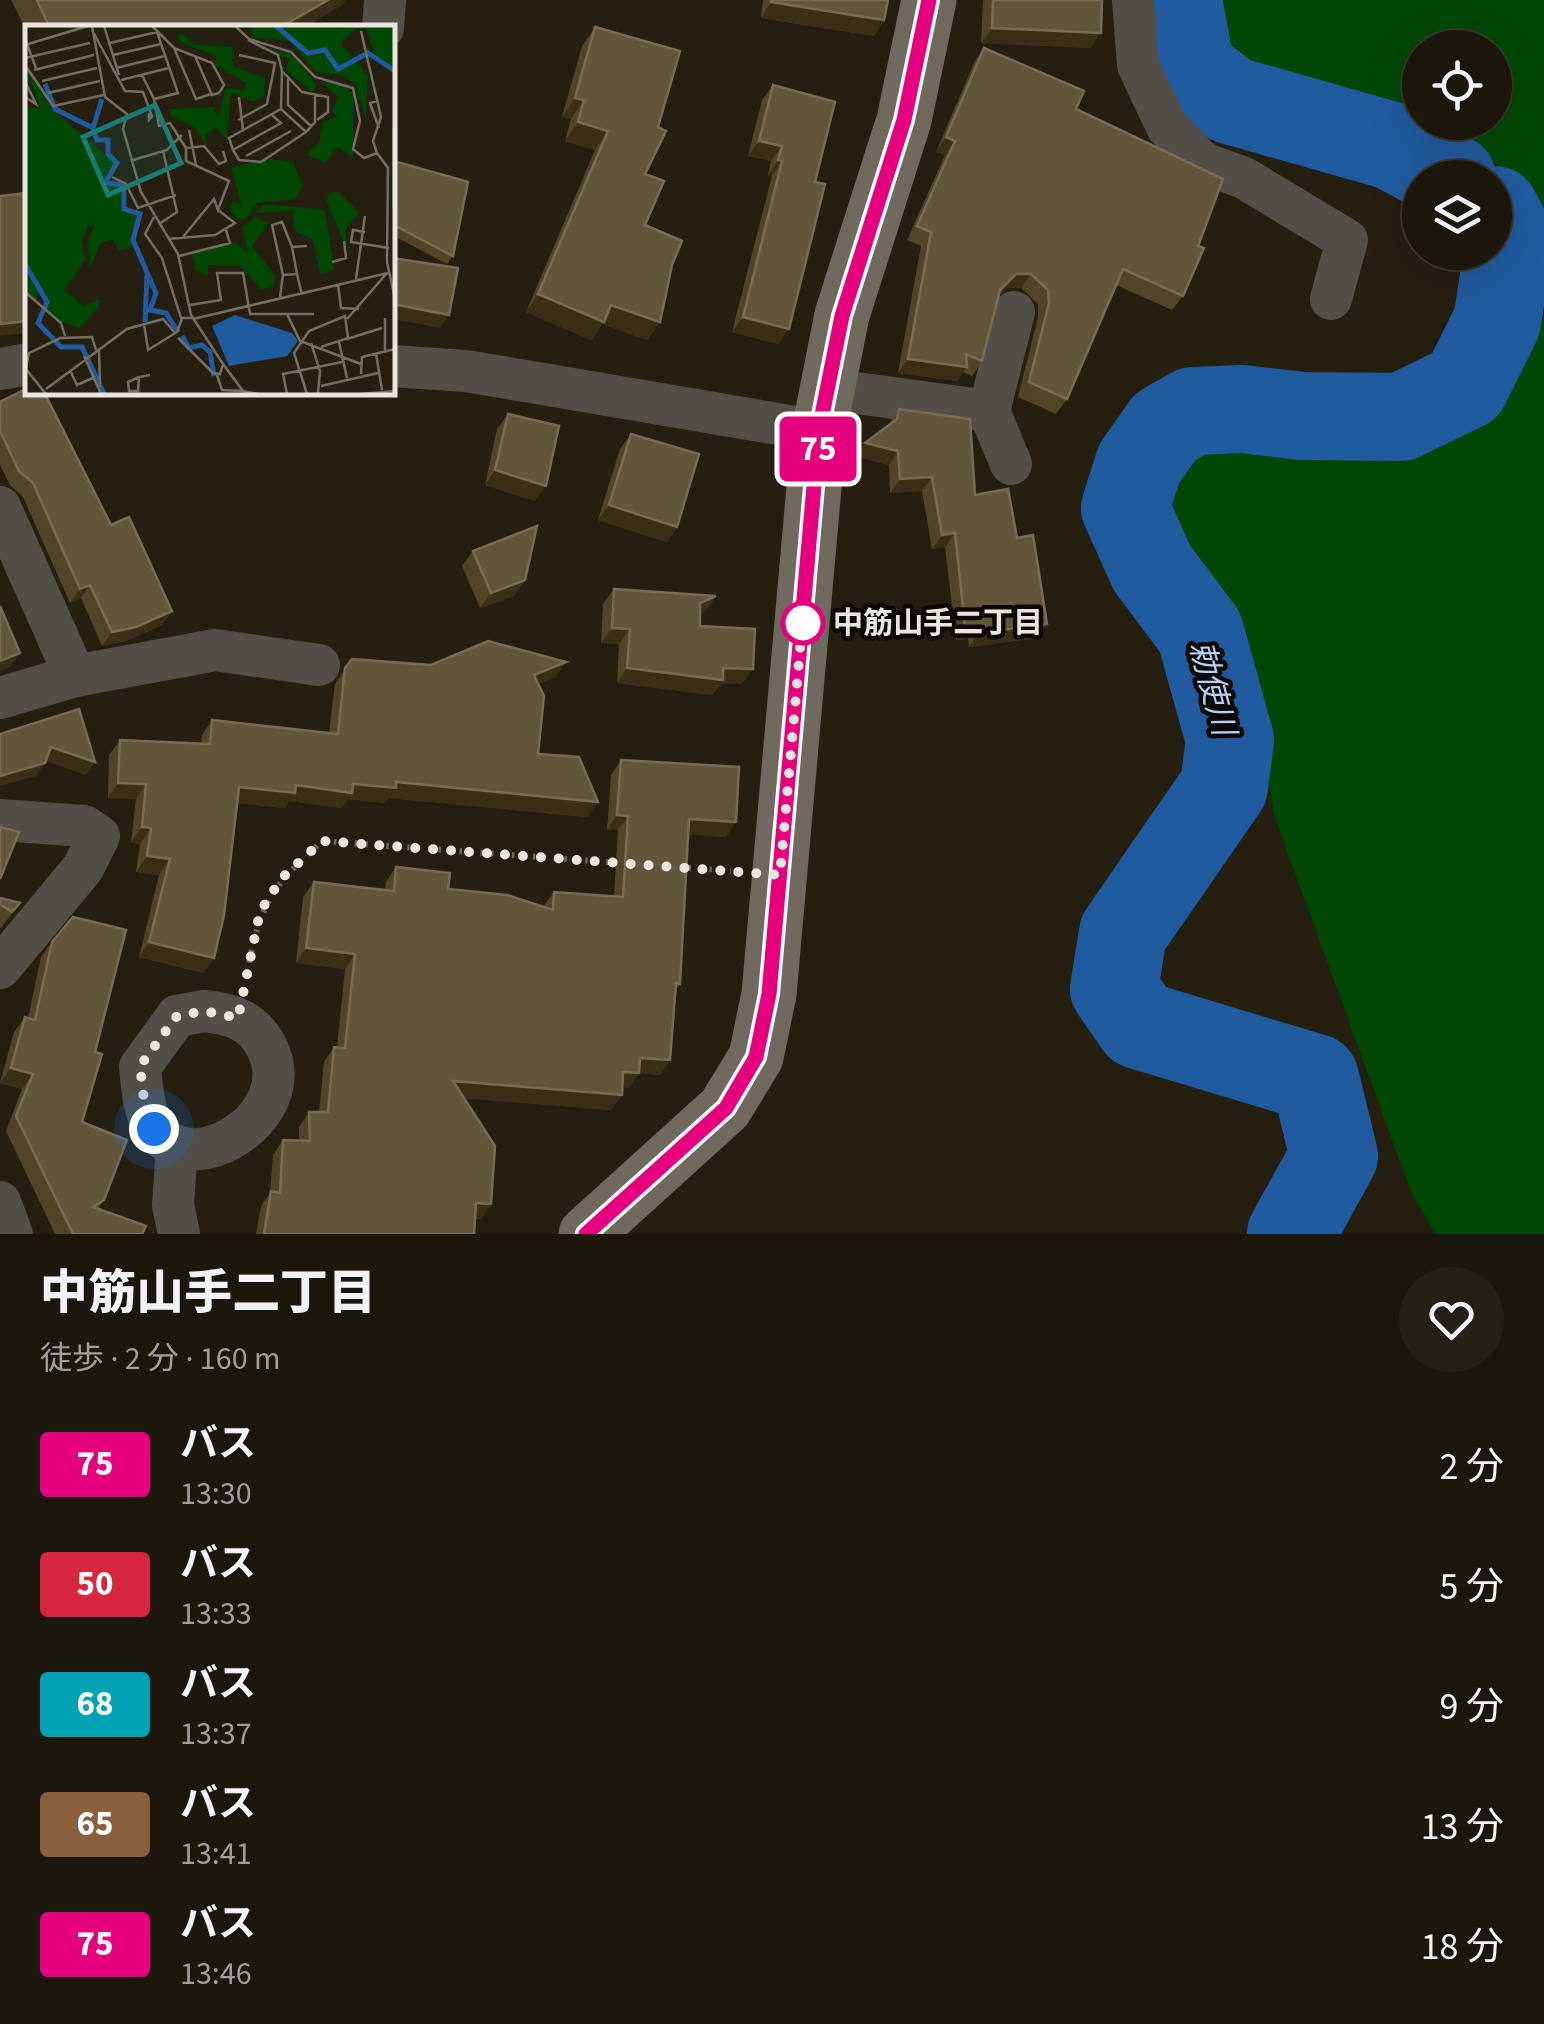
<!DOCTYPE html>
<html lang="ja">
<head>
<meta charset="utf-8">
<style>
  :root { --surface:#1c170c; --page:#252015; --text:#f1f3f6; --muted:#a09f9d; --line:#3a362d }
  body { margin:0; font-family:"Source Sans 3","Noto Sans JP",sans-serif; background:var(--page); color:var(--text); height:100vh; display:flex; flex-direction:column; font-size:38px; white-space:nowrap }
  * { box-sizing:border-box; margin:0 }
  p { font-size:32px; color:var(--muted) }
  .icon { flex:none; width:55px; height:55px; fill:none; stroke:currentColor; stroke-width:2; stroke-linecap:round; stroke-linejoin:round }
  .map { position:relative; height:1234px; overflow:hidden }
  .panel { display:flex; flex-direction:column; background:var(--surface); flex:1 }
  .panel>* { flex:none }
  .badge { padding:0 20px; border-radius:8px; font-size:35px; line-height:65px }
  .fabs { position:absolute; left:1402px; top:30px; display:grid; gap:20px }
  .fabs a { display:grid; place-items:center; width:110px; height:110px; border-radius:50%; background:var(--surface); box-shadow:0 10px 40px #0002,0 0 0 2px var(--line); font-size:50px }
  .you { position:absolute; width:50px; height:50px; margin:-25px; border:8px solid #fff; border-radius:50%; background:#1a73e8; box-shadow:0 0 0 15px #1a73e833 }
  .map>.badge { position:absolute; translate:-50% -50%; box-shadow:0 0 0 5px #fff }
  .round { display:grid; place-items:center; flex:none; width:105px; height:105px; border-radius:52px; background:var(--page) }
  .overview { display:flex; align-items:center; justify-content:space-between; height:170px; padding:0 40px }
  h1 { font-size:48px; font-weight:800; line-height:75px }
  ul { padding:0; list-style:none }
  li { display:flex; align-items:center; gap:30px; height:120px; padding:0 40px }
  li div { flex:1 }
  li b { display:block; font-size:38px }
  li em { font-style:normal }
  li .badge { min-width:110px; font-weight:700; text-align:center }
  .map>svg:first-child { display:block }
  .green { fill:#004704; fill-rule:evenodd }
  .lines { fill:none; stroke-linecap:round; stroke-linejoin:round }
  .river { stroke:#215b9f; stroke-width:88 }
  .path { stroke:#6d675b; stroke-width:6; stroke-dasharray:2.5 8; stroke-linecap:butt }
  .street { stroke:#524f48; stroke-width:42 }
  .secondary { stroke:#6f695e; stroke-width:55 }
  .wall { fill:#504527 }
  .shaded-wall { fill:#382f15 }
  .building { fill:#60563a; stroke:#766d54; stroke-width:2.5 }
  .line-casing { stroke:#fff; stroke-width:22 }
  .line { stroke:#e6007e; stroke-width:15 }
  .walk { stroke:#eae6dd; stroke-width:10; stroke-dasharray:0 18 }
  .stop-dot { fill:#fff; stroke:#e6007e; stroke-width:5 }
  .labels { text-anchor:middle; stroke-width:9; stroke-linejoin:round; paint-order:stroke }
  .stop-label { font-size:30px; font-weight:bold; fill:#eae6dd; stroke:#0c0904; text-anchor:start }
  .water-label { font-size:32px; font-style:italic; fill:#b4d1f7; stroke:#0c0904 }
  .inset-river { fill:none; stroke:#215b9f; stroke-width:5 }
  .inset-road { fill:none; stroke:#746f62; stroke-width:2.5 }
  .view { fill:#1a7c74; fill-opacity:0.15; stroke:#1a7c74; stroke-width:5 }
  .inset-edge { fill:none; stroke:#eae6dd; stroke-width:5 }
</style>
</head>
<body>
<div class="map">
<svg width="1544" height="1234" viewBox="0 0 1544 1234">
  <rect width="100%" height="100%" fill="#251f10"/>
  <g class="green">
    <path d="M1210,0H1544V249L1536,193L1456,135L1254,80L1214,37ZM1420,48H1495V122H1420Z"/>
    <polygon points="1544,317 1544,1234 1436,1234 1411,1192 1274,815 1247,633 1171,536 1157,491 1192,446 1441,440 1496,404"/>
  </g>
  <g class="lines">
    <g class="river">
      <polyline points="1178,0 1191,70 1230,100 1392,146 1452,178"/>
      <polyline points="1291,1234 1334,1156 1315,1078 1139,1025 1114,989 1123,933 1224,787 1230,740 1200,632 1152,568 1125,508 1139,464 1165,427 1193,411 1242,409 1302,416 1401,417 1465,386 1497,322 1510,238 1495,210"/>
    </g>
    <g class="path">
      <polyline points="678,867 731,871"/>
      <path d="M247,973C261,902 269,890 322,841L621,863"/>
    </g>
    <g class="street">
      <polyline points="1133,0 1138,65 1167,127 1203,163 1244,178 1347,240 1331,299"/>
      <polyline points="383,28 385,0"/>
      <polyline points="392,366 466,371 819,431"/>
      <polyline points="0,369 28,364"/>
      <polyline points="827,389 989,411"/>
      <polyline points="1011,464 989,411 1014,312"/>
      <polyline points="0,507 75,676"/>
      <polyline points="0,698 75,676 215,650 319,665"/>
      <polyline points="0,820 84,826 99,836 83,868 0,968"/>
      <path d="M204,1011C232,1014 252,1020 266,1046C304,1116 187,1187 153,1126C143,1108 142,1086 140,1067L177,1016Z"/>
      <polyline points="177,1146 173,1205 179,1234"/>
      <polyline points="0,1202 12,1234"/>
    </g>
    <polyline class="secondary" points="586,1234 725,1108 756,1057 769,994 819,431 842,315 904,120 929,0"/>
  </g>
  <g class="wall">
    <polygon points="11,0 345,0 341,6 302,28 28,28 28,33"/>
    <polygon points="763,0 888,0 884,20 874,36 761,18"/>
    <polygon points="983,0 1102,0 1090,48 981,43"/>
    <polygon points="595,27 645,174 645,225 672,265 660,322 647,340 602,324 591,340 526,312 595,150 565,141 571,119 562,117 582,46"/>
    <polygon points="984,48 1076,109 1198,246 1183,296 1172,310 1116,285 1067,399 1056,414 1018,397 1038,317 1038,304 1021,288 1006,288 999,296 982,361 972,376 963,372 957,381 898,373 921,246 907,240 945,155 936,152 974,63"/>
    <polygon points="773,85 815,182 778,344 732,332 772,176 768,175 771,161 748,156 762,100"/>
    <polygon points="397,162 453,256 447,264 392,235 392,169"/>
    <polygon points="0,402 111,525 172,611 162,625 126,641 102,646 81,598 70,603 23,497 10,485 0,465"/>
    <polygon points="899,409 975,495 1017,538 1047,624 1038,638 969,647 968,639 956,640 945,547 932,549 922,491 890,493 889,465 855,456 889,425"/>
    <polygon points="508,414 535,501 485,485 497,429"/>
    <polygon points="631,434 677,527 667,542 598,520 620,449"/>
    <polygon points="473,551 525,580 514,596 480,608 462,566"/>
    <polygon points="614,589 716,596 705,611 700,614 700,626 742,684 721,684 712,695 617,683 619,644 601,643 603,604"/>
    <polygon points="352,659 556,677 538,684 538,754 587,817 389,798 385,803 348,799 342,808 289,801 285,808 237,803 214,958 203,973 139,957 159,875 136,872 140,844 131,842 136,799 108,798 109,755 120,740 201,744 202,735 212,720 329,733 335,684"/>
    <polygon points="621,760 726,837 688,834 680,984 676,990 670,1060 660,1075 639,1073 628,1088 622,1087 622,1095 611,1110 464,1098 491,1204 481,1219 475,1219 474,1234 256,1234 261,1206 270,1193 273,1155 283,1140 299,1141 299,1127 309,1112 319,1112 324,1062 334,1047 337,1047 345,969 296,963 303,897 314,882 385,890 386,882 396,867 448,889 543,907 554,892 614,896 618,830 607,830 611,775"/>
    <polygon points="0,898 20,903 1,928 0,927"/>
    <polygon points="52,942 95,1052 82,1122 104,1200 98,1208 142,1234 55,1234 6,1131 22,1089 0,1083 14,1032 25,1017 28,1018 41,957"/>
  </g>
  <g class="shaded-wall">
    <polygon points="328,0 345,0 341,6 302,28 279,28"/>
    <polygon points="771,2 884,20 874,36 761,18"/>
    <polygon points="992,28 1101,33 1090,48 981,43"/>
    <polygon points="575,98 584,100 571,119 562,117"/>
    <polygon points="578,122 608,131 595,150 565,141"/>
    <polygon points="946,137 955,141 945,155 936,152"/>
    <polygon points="759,141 782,146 771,161 748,156"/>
    <polygon points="778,160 782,161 772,176 768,175"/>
    <polygon points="1016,274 1031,274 1021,288 1006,288 990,305 1000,290"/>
    <polygon points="538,294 611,305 660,322 647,340 602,324 591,340 526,312"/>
    <polygon points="392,304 449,315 440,328 392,319"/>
    <polygon points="743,317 789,329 778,344 732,332"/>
    <polygon points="28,321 28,333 0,336 0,324"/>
    <polygon points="908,359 967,367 957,381 898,373"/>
    <polygon points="865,443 898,451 889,465 855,456"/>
    <polygon points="495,470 546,486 535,501 485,485"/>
    <polygon points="932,477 922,491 890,493 900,479"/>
    <polygon points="609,505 677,527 667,542 598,520"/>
    <polygon points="955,533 945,547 932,549 942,535"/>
    <polygon points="525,580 514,596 480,608 491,593"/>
    <polygon points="90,585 81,598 70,603 80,589"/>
    <polygon points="716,596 705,611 689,618 700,603"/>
    <polygon points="172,611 162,625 126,641 102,646 112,632"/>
    <polygon points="1047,624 1038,638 969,647 978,633"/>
    <polygon points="965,626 977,626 968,639 956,640"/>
    <polygon points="612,628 630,629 619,644 601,643"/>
    <polygon points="20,653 10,667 0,671 0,661"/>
    <polygon points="566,662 556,677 524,690 534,675"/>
    <polygon points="627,668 723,668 753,669 742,684 721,684 712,695 617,683"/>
    <polygon points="51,747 95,762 86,775 42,760"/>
    <polygon points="45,763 36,776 0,786 0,776"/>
    <polygon points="396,782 598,802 587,817 389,798 385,803 348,799 342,808 289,801 285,808 228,802 239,787"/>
    <polygon points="118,783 146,784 136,799 108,798"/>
    <polygon points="617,815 628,816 618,830 607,830"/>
    <polygon points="689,819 736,822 726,837 679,834"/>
    <polygon points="142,827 151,828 140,844 131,842"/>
    <polygon points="147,856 170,859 159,875 136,872"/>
    <polygon points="149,942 214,958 203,973 139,957"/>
    <polygon points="306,948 355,954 345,969 296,963"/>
    <polygon points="640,1058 670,1060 660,1075 639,1073 628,1088 613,1087 623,1072"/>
    <polygon points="11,1068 33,1074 22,1089 0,1083"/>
    <polygon points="453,1081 622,1095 611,1110 443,1096"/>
    <polygon points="476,1203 491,1204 481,1219 465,1218"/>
  </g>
  <g class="building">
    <polygon points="37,0 328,0 279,28 50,28"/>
    <polygon points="772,0 888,0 884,20 771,2"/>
    <polygon points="993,0 1102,0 1101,33 992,28"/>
    <polygon points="595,27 680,51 658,127 666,131 645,174 664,181 645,225 682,241 672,265 660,322 611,305 604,322 538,294 608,131 578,122 584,100 575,98"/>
    <polygon points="984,48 1084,91 1076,109 1223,179 1198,246 1204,248 1183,296 1123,269 1067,399 1029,382 1049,303 1048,290 1031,274 1016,274 1000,290 982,361 966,354 967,367 908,359 931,232 917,226 955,141 946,137"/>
    <polygon points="773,85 835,102 815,182 825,184 789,329 743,317 782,161 778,160 782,146 759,141"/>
    <polygon points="397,162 468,182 453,256 392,224 392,172 394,173"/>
    <polygon points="28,193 28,321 0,324 0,196"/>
    <polygon points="392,258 458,268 449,315 392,304"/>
    <polygon points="28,388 28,392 44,392 111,525 129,517 172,611 136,627 112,632 90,585 80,589 33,483 19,471 0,431 0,402"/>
    <polygon points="899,409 970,419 975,495 1008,489 1017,538 1033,535 1047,624 978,633 977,626 965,626 955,533 942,535 932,477 900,479 898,451 865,443 897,419"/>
    <polygon points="508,414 559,426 546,486 495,470"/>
    <polygon points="631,434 699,454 677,527 609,505"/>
    <polygon points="537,526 525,580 491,593 473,551"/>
    <polygon points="614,589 716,596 700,603 700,626 755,629 753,669 723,668 723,680 627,668 630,629 612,628"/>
    <polygon points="0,606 20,653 0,661"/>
    <polygon points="488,641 566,662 534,675 544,696 538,754 579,757 598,802 396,782 396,788 353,784 352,793 296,785 295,793 239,787 224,915 214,958 149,942 170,859 147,856 151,828 142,827 146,784 118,783 120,740 210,744 212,720 338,734 345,668 352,659 431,665"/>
    <polygon points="79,709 95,762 51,747 45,763 0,776 0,734"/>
    <polygon points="621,760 739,767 736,822 689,819 680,984 676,983 670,1060 640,1058 639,1073 623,1072 622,1095 453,1081 495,1146 491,1204 476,1203 474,1234 264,1234 271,1191 280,1193 283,1140 310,1141 309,1112 328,1112 334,1047 345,1048 355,954 306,948 314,882 394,891 396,867 450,873 448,889 507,895 553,910 554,892 623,897 628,816 617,815"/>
    <polygon points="0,827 19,832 0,879"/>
    <polygon points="0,898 20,903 12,912 0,904"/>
    <polygon points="73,917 126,930 95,1052 102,1054 82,1122 127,1140 104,1200 93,1207 146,1226 142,1234 73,1234 16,1116 33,1074 11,1068 25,1017 35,1020 52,942"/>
  </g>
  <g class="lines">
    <defs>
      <polyline id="line" points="586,1234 726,1108 756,1057 769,994 819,430 842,316 904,120 929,0"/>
    </defs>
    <use href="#line" class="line-casing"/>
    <use href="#line" class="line"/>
    <polyline class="walk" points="154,1129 144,1100 140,1066 177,1016 204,1011 238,1018 260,912 281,879 322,841 780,875 803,616 803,623"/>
  </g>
  <circle class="stop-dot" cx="803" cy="623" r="20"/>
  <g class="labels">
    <g class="stop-label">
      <text x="833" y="633">中筋山手二丁目</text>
    </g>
    <g class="water-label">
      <text transform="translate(1213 688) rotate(75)" y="11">勅使川</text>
    </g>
  </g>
  <g transform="translate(25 25)">
    <rect width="370" height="370" fill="#251f10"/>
    <path d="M226,1H370V44L351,34L341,3L330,4L316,19L343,50L341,95L330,59L317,50L290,47L265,16L227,12ZM156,8L171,20L207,22L208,41L240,53L239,71L228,77L206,67L202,114L191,103L181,109L182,121L169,102L145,91L146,84L188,82L193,92L201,63L219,65L222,58L191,41V31L157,18L151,11ZM227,19L268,30L291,59L288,68L261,45L264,34ZM0,41L28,85L91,139L77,156L98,162L97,185L113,190L105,210L108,221L94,225L87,214L76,218L65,243L63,215L71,198L63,202L57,216L60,235L39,265L59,281L74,274V282L54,303L35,296L18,284L20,274L13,269L11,276L0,265V81L16,85ZM295,56L322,61L328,70V133L313,122L300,138L282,129L294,118L297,97L313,92L307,87L313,72ZM246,134L268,137L278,161L270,174L232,178L222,193L213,195L205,186L207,177L216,179L206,142ZM312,166L334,187L320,205L324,228L302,178L303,169ZM240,179L300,185L309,244L295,249L288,215L270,206L267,186L229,188ZM230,192L244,198L227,221L250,250L248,262L236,264L214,240H183V251L170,245L167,227L210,217L223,228L217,202Z" fill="#004704"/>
    <path d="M210,290L267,308L273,316L262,331L204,341L187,301Z" fill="#215b9f"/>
    <path class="inset-river" d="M251,1L283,28L300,25L313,44L343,28L370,46M20,59L30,84L68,103L77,74M68,103L72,115H83V129L92,138L80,158L99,160V184L115,189L108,215L131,268L125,285L141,288L153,307M370,103V184M0,239L22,277L13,298L36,322H57L79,369M120,297L122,250M157,311L164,323L177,320L185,327L189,351"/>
    <path class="inset-road" d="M67,1L80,72L102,89L98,104L116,167L153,229L166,290L198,339M79,1L94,50M127,1L149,23L187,38L199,60L194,68L187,70L170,31M210,1L224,14L266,27L290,52L328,63L335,96L328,124L339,133L352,128L363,143L362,237L370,274M67,5L100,66L118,67L127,91L124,95V88M336,6L356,92L348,116L352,128M0,14L11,43M223,15L253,30L257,46L277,67L303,72V87L292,95M85,18L132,7L153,68L129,74L117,50M0,20L63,1M149,23L171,74L186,69M88,30L136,19M0,33L65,18M0,40L28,81L79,70M91,43L140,31M9,45L69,30M263,54V80L286,101M96,55L144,43M0,56L11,79L0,72M17,56L72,43M23,68L75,56M214,72L218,105M129,74L134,101L145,98L161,123M352,76L345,78L354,103M256,83L257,46M247,90L256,98L208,125L214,135L236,137L281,107M213,95L242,79L250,38L214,30M164,105L171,140M208,125L204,113L256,84L281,107L290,97V70M221,131L266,106M108,135L142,125L157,110M87,152L101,159L113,183L151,170M129,192L120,209L137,233L156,293H167M134,199L152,187L138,126M340,207L328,205L326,217L364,223M158,212L189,174L193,185L204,156L161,136V123L179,121L194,139L201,136L198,126M143,214L190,210L210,198L193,185M154,231L205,218L201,205M307,237L321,233L319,216M272,249L267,222L282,221M258,250L272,249L277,270M331,254L340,191M313,259L316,283L334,284M0,267L36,298L40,311M255,272L258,250L247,200L257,197L267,222M165,280L196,275L192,248H218L225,289H289M262,289L275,316L336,339M168,294L363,248M322,294L362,248M119,299L123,325L152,307L157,294M153,313L188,348L195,349L198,339L218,366L233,369M322,314L357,303M314,317L322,353M286,318L295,346L293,369M74,323L75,362M360,326V293M351,328L357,365M59,331L76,369M0,343L21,369M1,343L4,328L35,313L67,312L71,325M45,345L52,360L70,352M336,349L337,332L370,324M192,350L197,365L219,366M114,352L103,357L104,366H113L114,352L125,350M296,361L353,348M21,364L102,304L138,294L150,308M262,369L258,349L317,337M282,369L269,328L284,306L320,291L323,313L296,322M336,369L370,366"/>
    <path class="view" d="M130,80L156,138L83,170L58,112Z"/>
    <rect width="370" height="370" class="inset-edge"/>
  </g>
</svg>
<div class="fabs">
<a><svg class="icon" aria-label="locate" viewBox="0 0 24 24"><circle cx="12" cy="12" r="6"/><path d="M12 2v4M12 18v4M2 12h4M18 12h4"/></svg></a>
<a><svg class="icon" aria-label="layers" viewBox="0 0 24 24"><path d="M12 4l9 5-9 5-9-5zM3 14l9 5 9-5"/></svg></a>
</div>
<div class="you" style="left:154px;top:1129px"></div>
<b class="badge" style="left:818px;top:449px;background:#e6007e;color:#fff">75</b>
</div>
<section class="panel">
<div class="overview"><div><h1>中筋山手二丁目</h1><p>徒歩 · 2 分 · 160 m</p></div><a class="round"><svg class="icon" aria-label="heart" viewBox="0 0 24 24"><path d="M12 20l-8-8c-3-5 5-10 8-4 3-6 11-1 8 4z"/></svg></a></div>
<ul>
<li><span class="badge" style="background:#e6007e;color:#fff">75</span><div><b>バス</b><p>13:30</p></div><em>2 分</em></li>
<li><span class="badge" style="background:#d7263d;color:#fff">50</span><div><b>バス</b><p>13:33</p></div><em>5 分</em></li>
<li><span class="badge" style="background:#00a3b4;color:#fff">68</span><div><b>バス</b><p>13:37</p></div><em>9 分</em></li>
<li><span class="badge" style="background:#8b5e3c;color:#fff">65</span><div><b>バス</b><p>13:41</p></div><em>13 分</em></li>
<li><span class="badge" style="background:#e6007e;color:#fff">75</span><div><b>バス</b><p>13:46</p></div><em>18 分</em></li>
</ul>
</section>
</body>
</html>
